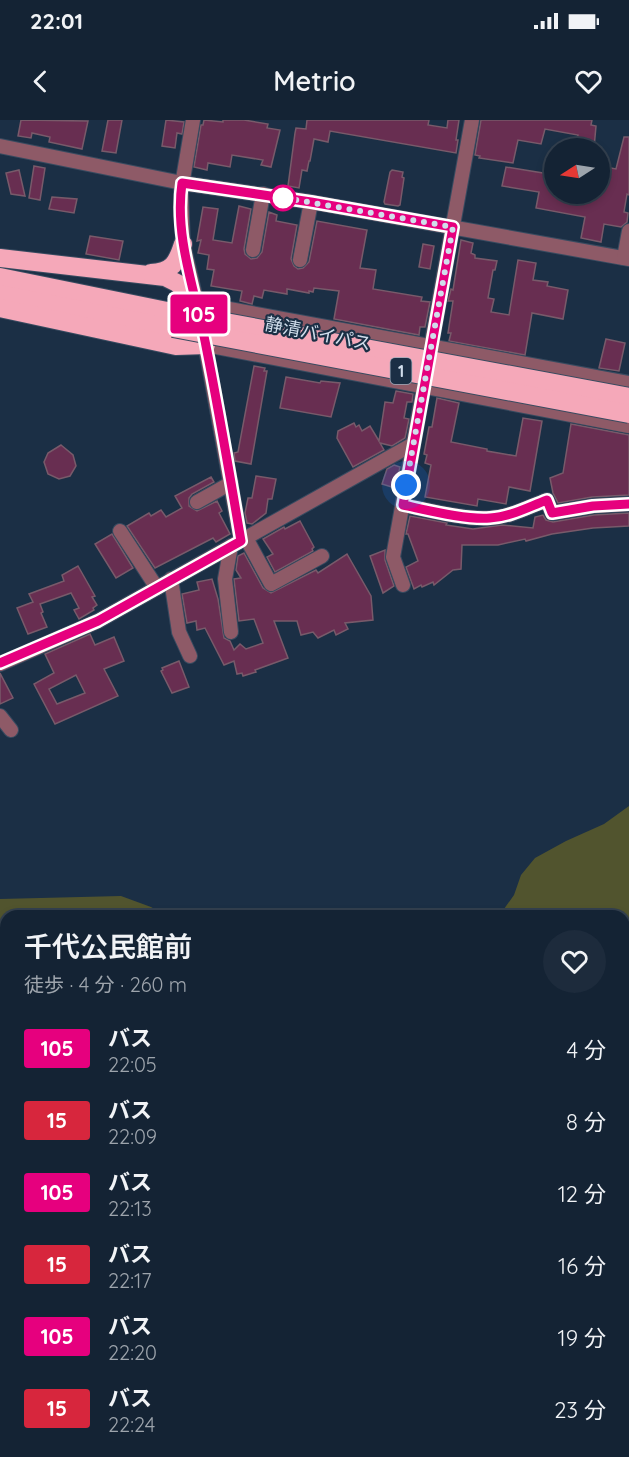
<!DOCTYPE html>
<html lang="ja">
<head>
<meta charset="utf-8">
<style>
  :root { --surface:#142334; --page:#1d2b3c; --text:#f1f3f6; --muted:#9da4ac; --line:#33404f }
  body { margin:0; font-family:Quicksand,"Noto Sans JP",sans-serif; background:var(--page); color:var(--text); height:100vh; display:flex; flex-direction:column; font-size:22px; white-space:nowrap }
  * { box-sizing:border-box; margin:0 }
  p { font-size:20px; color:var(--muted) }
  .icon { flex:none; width:33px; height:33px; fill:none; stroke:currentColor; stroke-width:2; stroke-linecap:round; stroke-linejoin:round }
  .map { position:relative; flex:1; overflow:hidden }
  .drawer { position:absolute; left:0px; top:790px; width:630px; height:548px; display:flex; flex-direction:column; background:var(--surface); border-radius:18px 18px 0 0; box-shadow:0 3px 9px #0003,0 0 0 2px var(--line) }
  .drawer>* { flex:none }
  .badge { padding:0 12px; border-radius:4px; font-size:21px; line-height:39px }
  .needle { width:39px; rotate:258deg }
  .buttons { position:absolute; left:544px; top:18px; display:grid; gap:12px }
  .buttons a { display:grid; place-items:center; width:66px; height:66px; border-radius:50%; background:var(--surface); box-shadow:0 3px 9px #0003,0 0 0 2px var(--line); font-size:30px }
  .you { position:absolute; width:30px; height:30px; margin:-15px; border:4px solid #fff; border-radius:50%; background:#1a73e8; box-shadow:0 0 0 9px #1a73e833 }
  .map>.badge { position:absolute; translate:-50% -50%; box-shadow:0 0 0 3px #fff }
  .round { display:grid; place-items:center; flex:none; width:63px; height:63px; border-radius:32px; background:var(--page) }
  .overview { display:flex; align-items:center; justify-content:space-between; height:102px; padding:0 24px }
  h1 { font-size:28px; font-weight:600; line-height:45px }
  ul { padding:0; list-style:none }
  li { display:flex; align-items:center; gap:18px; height:72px; padding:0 24px }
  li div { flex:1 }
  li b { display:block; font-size:22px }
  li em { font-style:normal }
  li .badge { min-width:66px; font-weight:700; text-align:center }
  .status { display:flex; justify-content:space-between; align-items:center; height:42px; padding:0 30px; background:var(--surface); direction:ltr }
  .status svg { height:16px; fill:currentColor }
  header { display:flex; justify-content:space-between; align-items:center; height:78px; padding:0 24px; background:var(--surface); font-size:27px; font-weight:600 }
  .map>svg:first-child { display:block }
  .green { fill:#51542e }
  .building { fill:#682e51; stroke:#785a6a; stroke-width:1.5; fill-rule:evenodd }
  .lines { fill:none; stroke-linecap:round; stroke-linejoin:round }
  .minor-casing { stroke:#384b60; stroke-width:16 }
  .highway-casing { stroke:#384b60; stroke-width:20 }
  .minor { stroke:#8e5a67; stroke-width:14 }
  .highway { stroke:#f5a8b9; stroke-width:18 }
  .highway-bridge-casing { stroke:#384b60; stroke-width:20; stroke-linecap:butt }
  .highway-bridge { stroke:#f5a8b9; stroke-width:18 }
  .line-casing { stroke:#fff; stroke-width:14 }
  .line { stroke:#e6007e; stroke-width:9 }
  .walk { stroke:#d0ddeb; stroke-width:6; stroke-dasharray:0 10.8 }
  .stop-dot { fill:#fff; stroke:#e6007e; stroke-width:3 }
  .labels { text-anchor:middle; stroke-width:4.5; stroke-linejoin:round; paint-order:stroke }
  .shield { fill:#1b2f45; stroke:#9aa9b9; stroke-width:1.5 }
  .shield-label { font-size:16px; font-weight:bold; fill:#d0ddeb }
  .street-label { font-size:18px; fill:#d0ddeb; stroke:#1b2f45 }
</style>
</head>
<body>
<div class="status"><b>22:01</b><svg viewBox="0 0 49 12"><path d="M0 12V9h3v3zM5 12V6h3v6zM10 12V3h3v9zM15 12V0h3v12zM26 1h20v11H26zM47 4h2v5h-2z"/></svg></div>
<header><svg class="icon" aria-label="back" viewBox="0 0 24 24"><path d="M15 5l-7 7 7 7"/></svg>Metrio<svg class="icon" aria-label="heart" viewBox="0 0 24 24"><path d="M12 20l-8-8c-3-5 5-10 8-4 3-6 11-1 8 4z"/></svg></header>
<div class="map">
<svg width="629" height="1337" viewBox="0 0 629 1337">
  <rect width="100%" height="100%" fill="#1b2f45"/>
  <g class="green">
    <polygon points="629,686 629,820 624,822 624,796 499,796 514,775 521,755 535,738 566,721 604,704"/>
    <polygon points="121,776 151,787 166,796 6,796 6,1039 0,1033 0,779"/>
  </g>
  <g class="building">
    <polygon points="21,0 88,1 82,29 49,22 50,17 32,13 31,18 18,16"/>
    <polygon points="108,0 122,0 116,33 102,31"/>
    <polygon points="166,0 184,2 182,14 177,13 175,28 162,26"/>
    <polygon points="204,0 223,2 223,0 244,0 268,4 267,8 280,10 271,47 261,45 263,40 232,35 230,47 208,43 207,50 194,47 201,5 203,5"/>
    <polygon points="307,0 429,0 428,5 447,8 448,0 459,0 456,20 458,20 456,33 330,11 328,22 314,19 310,41 309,41 307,51 302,50 299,68 288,66 295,13 296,8 306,9"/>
    <polygon points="481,0 592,0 591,5 596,6 594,28 575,28 578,15 545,9 541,24 518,20 513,43 479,38 480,36 475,35"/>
    <polygon points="624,17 629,17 629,75 627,74 624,92 628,93 627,102 621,107 604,104 601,122 581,118 585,97 536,88 539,72 502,66 506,47 555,55 555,74 600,74 600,46 616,49"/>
    <polygon points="34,46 45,48 40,80 29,78"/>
    <polygon points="19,50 25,76 11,74 6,53"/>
    <polygon points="392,50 403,52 402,57 404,58 400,85 398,86 385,84 384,82 390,52"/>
    <polygon points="52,77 77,79 74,93 49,89"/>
    <polygon points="239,86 251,89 244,129 245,134 251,139 257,138 262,132 269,92 277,95 276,101 297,105 291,139 294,146 298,149 303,148 309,142 317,101 367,110 360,148 376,150 373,169 422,177 421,181 430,182 425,207 420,207 419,215 334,199 339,171 314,168 313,172 309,171 309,173 287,169 287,174 264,170 262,178 254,176 252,184 240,181 242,171 211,166 214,150 207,149 209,135 198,133 201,120 197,121 203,87 218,89 213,120 232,123"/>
    <polygon points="90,116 123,121 119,140 86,134"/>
    <polygon points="461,120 473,123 471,133 475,135 475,138 497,141 495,150 493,150 488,178 494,179 491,192 509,195 518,140 536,143 533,160 548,162 547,166 568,170 563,199 532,193 525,235 449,221 451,213 448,213 453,181 448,181 451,169 453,170"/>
    <polygon points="423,124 434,126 430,149 419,147"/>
    <polygon points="606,219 625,223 619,251 599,248"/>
    <polygon points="254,246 265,248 264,251 267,251 251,344 235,341 234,333 238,332"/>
    <polygon points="286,257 320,263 321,261 340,263 331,297 280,288"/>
    <polygon points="396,271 413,274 412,282 407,282 404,298 409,299 405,318 392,326 380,323 384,330 353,347 337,318 338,311 354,303 356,307 359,305 362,311 370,306 379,321 385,282 393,283"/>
    <polygon points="437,278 459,283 451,322 487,329 487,331 516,336 523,298 542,301 530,371 509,367 506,384 478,379 477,386 425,377 431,345 425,343 427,335 424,334 429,307 432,307"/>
    <polygon points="571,304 629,315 629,375 592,377 558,383 553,373 550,358 563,353"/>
    <polygon points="61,325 73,335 76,346 70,356 59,359 48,354 44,342 48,333"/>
    <polygon points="394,345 400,347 395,368 382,364 387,349"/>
    <polygon points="256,356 276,359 272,379 268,379 266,393 252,404 247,403 245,393 248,378 252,378"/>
    <polygon points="211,357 214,362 192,374 189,378 189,386 197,391 217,381 222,391 219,393 230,414 216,422 213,418 155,448 127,406 149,393 151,396 161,390 166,397 182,388 175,376"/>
    <polygon points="629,393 629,406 593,408 552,414 526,421 525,419 498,425 462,425 461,449 453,450 434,465 433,462 422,467 421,465 414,469 406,447 418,441 408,414 406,414 410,396 447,403 446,405 473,409 502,405 533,408 535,397 543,395 546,400 553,402 594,395"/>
    <polygon points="300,401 314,427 312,429 313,431 275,452 267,437 273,434 263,419 284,407 285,409"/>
    <polygon points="112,414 133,448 116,458 95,424"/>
    <polygon points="385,430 385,440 394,466 383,473 370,436"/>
    <polygon points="244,433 263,468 271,473 316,450 318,453 347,434 371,476 373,500 345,503 348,509 336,515 334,510 318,518 313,512 301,515 297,501 274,501 288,538 255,550 256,552 243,556 242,553 237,554 234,541 224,545 205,508 197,510 196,501 187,503 182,474 199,470 197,462 212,459 218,479 224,518 230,521 234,530 240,524 246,529 263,523 254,499 239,501 234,459 241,458 236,450 238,436"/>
    <polygon points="78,446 95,476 92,477 97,485 93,488 94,490 79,499 74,490 79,488 71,473 40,484 43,492 41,493 47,507 28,514 17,488 33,482 29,474 64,461 62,455"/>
    <path d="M90,514L95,525L114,517L124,541L104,549L118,576L55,604L34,564L54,553L45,534ZM76,555L85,573L57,584L49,569Z"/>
    <polygon points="179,541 189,567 172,573 161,551 163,550 162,548"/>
    <polygon points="0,553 13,578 0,584"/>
  </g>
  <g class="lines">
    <defs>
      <g id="minor">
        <polyline points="193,0 181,71 183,124 197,184"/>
        <polyline points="0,26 182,63 311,82 629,139"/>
        <polyline points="253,130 263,74"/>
        <polyline points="624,138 629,111"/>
        <polyline points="300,140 311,82"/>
        <polyline points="197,183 629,263"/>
        <polyline points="204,218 241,421"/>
        <polyline points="206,225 629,306"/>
        <polyline points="197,382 231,363"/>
        <path d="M403,385C427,390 466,400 490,398C510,397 528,387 547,380L552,393L593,386L629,384"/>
        <polyline points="120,411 157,468"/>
        <polyline points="246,418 271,464 322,436"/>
        <polyline points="171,459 179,512 190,536"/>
        <polyline points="403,465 393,437 472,0"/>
        <polyline points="231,512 225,459 231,426"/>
        <polyline points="0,544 98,501 413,324"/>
        <polyline points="0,596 11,610"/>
        <polyline points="624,1139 629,1148"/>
        <polyline points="624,1196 629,1197"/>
        <polyline points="274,1332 274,1337"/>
        <polyline points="205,1333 256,1337"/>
        <polyline points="320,1337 320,1332"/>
        <polyline points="468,1337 468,1332"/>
      </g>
      <g id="highway">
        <polyline points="0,138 165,157 177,163 197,183"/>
        <path d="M151,153C172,152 177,143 183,124"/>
        <polyline points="0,157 177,193"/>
        <polyline points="0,174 173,208"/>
        <polyline points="0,188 176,226 206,225"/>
      </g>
    </defs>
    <use href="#minor" class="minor-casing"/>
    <use href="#highway" class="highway-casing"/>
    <use href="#minor" class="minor"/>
    <use href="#highway" class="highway"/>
    <defs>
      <g id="highway-bridge">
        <polyline points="177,193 629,277"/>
        <polyline points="173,208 629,294"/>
      </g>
    </defs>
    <use href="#highway-bridge" class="highway-bridge-casing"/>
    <use href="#highway-bridge" class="highway-bridge"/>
  </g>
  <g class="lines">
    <defs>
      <path id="line" d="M0,543L98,501L241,421C230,356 219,291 206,226C196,173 174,118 182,63L311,82L453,107L403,385C427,390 466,400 490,398C510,397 528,387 547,380L552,393L593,386L629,384"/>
    </defs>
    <use href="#line" class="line-casing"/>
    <use href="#line" class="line"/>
    <polyline class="walk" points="283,78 279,77 453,107 406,365"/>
  </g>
  <circle class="stop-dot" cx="283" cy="78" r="12"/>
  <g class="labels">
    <rect class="shield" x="390.5" y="238" width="21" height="26" rx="4.5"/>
    <g class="shield-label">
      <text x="401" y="257">1</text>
    </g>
    <g class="street-label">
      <text transform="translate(318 214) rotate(11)" y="6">静清バイパス</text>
    </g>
  </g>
</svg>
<div class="buttons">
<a><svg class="needle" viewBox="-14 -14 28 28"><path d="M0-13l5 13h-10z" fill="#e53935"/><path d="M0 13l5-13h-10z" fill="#9da4ac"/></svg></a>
</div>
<div class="you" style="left:406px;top:365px"></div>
<b class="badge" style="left:199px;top:194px;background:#e6007e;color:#fff">105</b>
<section class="drawer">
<div class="overview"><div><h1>千代公民館前</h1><p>徒歩 · 4 分 · 260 m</p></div><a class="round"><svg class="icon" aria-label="heart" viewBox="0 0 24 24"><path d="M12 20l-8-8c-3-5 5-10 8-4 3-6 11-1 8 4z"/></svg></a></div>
<ul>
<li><span class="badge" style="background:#e6007e;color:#fff">105</span><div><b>バス</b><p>22:05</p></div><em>4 分</em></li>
<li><span class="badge" style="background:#d7263d;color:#fff">15</span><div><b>バス</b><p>22:09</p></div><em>8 分</em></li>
<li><span class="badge" style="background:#e6007e;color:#fff">105</span><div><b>バス</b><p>22:13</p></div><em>12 分</em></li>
<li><span class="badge" style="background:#d7263d;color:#fff">15</span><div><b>バス</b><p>22:17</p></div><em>16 分</em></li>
<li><span class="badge" style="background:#e6007e;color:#fff">105</span><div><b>バス</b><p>22:20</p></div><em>19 分</em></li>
<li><span class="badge" style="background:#d7263d;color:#fff">15</span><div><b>バス</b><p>22:24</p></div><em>23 分</em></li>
</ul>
</section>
</div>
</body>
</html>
